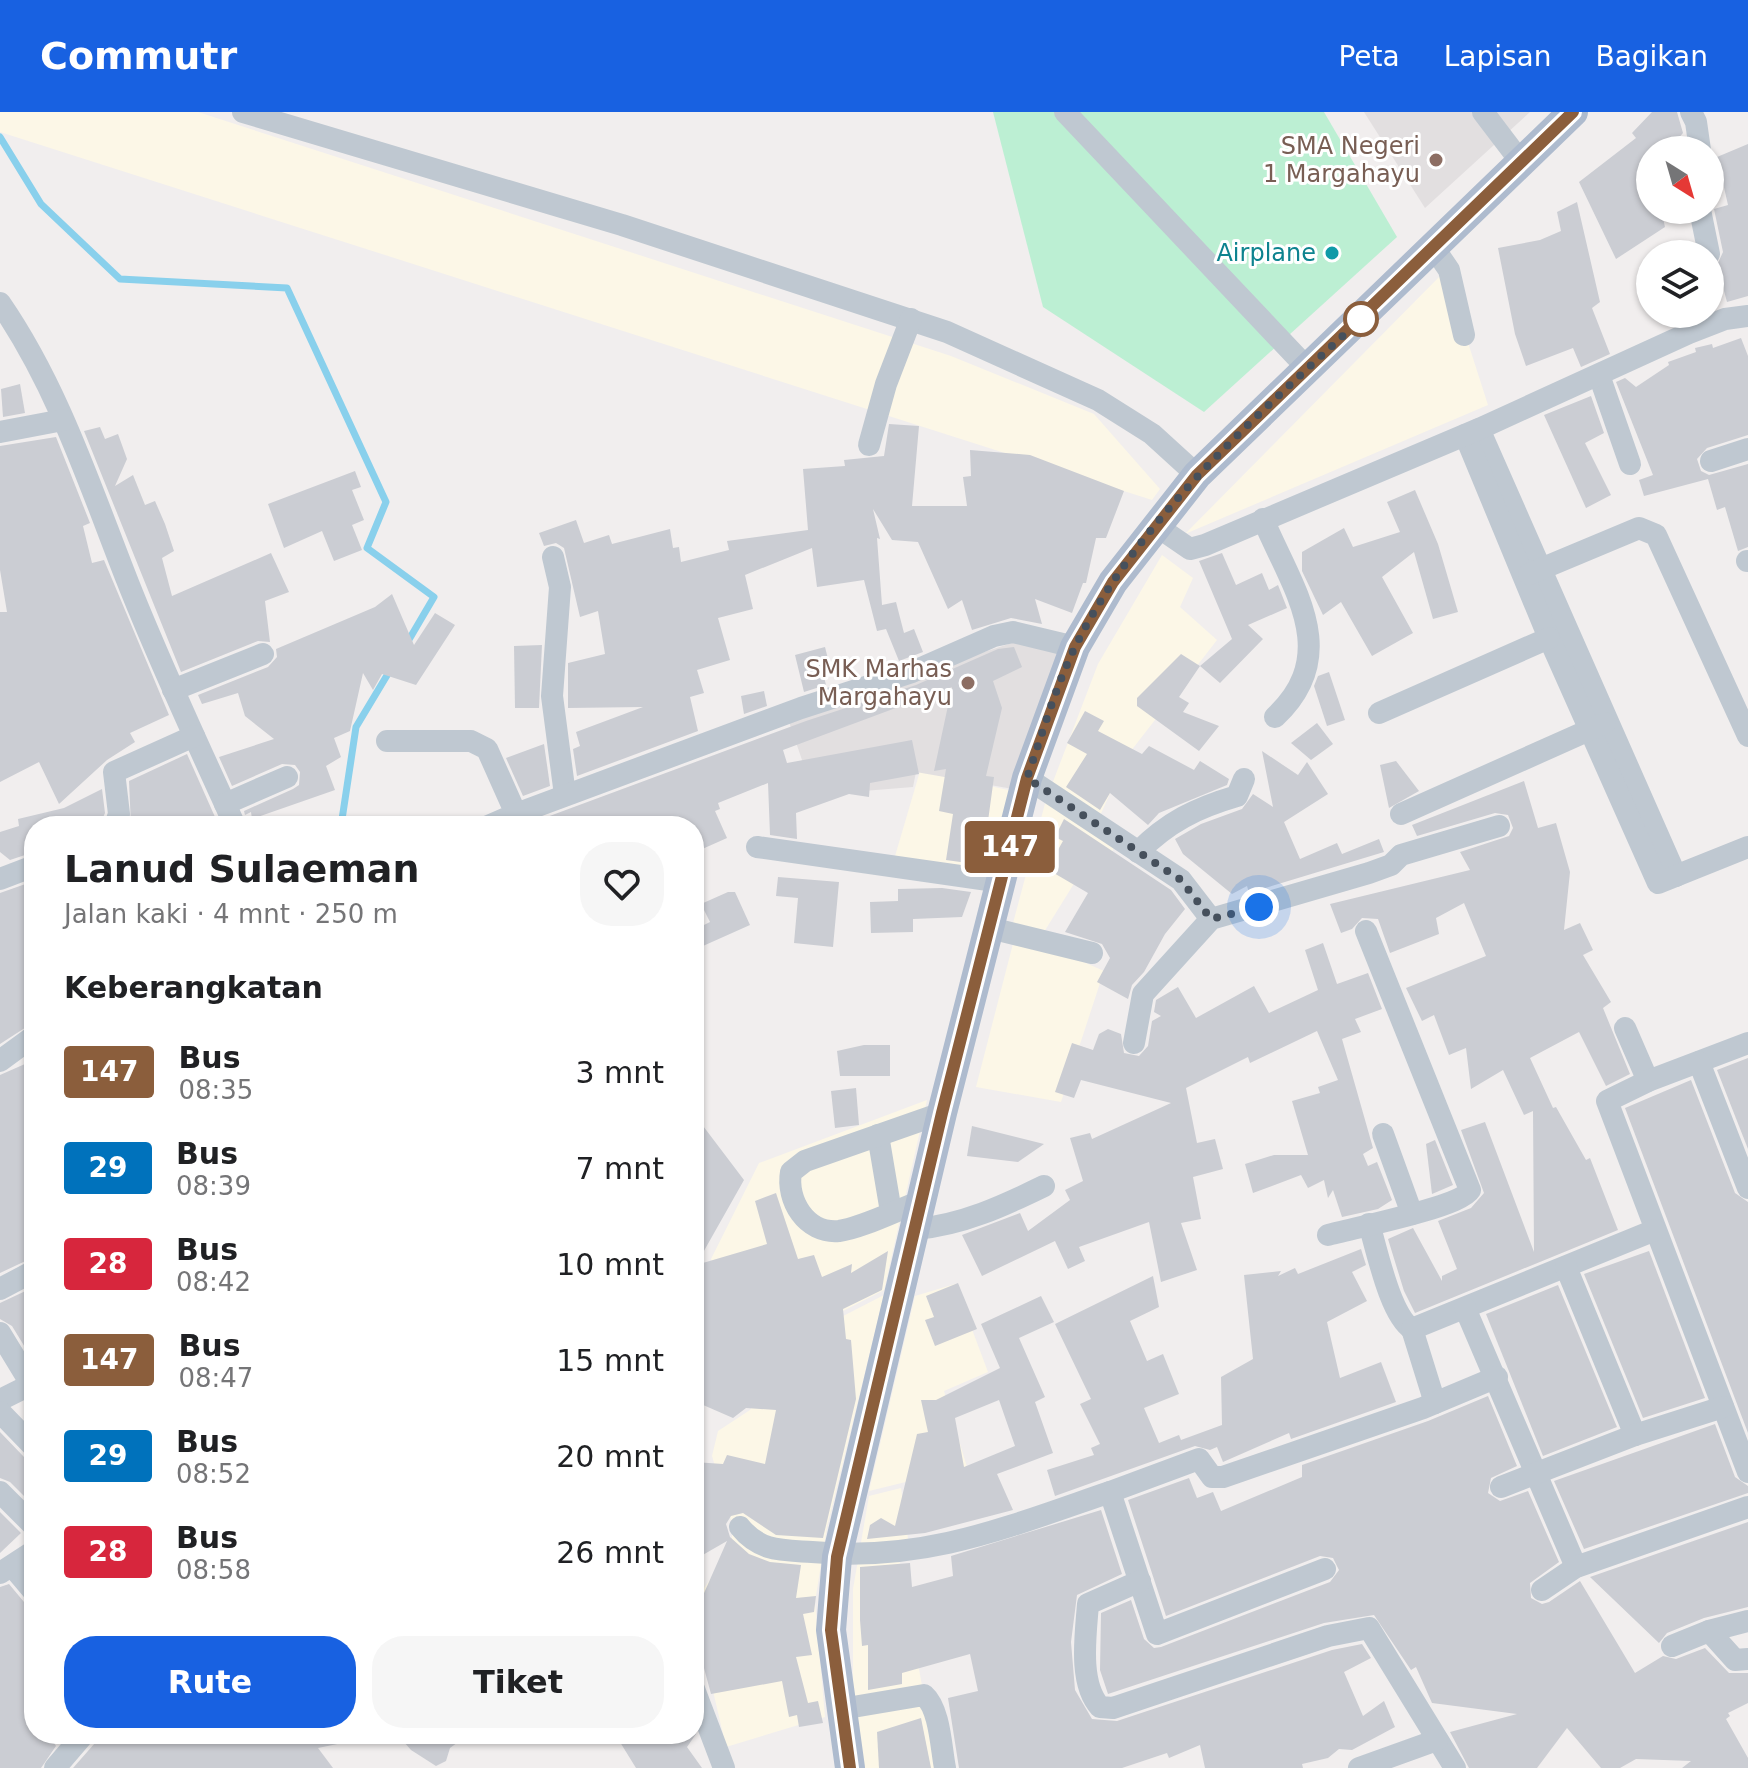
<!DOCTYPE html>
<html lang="id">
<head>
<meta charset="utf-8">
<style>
  :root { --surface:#fff; --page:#f6f6f6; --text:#202124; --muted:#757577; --accent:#1861e1 }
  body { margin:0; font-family:"DejaVu Sans",sans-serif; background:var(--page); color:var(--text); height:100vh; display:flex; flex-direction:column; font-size:30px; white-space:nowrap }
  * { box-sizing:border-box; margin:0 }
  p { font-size:26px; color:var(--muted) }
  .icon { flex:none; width:44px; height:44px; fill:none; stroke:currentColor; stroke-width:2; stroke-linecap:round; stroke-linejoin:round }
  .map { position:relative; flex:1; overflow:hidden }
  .panel { position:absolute; left:24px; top:704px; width:680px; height:928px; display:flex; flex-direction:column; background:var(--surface); border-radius:32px; box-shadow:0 2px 6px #0004 }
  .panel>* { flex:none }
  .badge { padding:0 16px; border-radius:6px; font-size:28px; line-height:52px }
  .needle { width:52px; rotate:143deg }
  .tools { position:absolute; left:1636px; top:24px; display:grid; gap:16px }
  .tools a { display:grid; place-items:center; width:88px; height:88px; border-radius:50%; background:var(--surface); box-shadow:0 2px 6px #0004; font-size:40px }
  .you { position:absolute; width:40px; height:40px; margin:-20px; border:6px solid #fff; border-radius:50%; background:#1a73e8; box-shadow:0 0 0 12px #1a73e833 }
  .map>.badge { position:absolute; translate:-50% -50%; box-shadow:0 0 0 4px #fff }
  h2 { padding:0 40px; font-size:30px; line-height:72px }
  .round { display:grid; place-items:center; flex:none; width:84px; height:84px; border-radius:32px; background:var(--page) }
  .overview { display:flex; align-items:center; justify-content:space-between; height:136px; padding:0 40px }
  h1 { font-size:38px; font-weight:800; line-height:60px }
  .primary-button { display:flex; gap:16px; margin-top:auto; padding:16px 40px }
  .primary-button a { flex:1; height:92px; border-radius:32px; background:var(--accent); color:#fff; font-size:32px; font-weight:800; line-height:92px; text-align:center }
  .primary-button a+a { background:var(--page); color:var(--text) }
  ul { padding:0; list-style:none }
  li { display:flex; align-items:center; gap:24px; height:96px; padding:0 40px }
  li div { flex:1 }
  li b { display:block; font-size:30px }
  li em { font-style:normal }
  li .badge { min-width:88px; font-weight:700; text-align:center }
  header { display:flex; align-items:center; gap:48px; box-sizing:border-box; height:112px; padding:0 40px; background:var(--accent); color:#fff }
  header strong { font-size:38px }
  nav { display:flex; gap:44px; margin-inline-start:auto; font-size:28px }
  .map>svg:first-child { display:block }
  .commercial { fill:#fcf7e7 }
  .education { fill:#e2dfe0 }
  .green { fill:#bcefd3 }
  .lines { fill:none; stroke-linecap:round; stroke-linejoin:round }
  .stream { stroke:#89d0ec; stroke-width:7 }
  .building { fill:#cbcdd3; fill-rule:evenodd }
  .minor { stroke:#bfc8d1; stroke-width:22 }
  .major { stroke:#aebbce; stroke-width:30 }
  .line-casing { stroke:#fff; stroke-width:18 }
  .line { stroke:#8b5e3c; stroke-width:12 }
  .walk { stroke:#46505c; stroke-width:8; stroke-dasharray:0 14.4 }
  .education-dot { fill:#8d6e63; stroke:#fff; stroke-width:3 }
  .culture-dot { fill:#0f9aa8; stroke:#fff; stroke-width:3 }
  .stop-dot { fill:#fff; stroke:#8b5e3c; stroke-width:4 }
  .labels { text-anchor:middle; stroke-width:6; stroke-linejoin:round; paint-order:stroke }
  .education-label { font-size:24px; fill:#785e54; stroke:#fff; text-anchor:end }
  .culture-label { font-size:24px; fill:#0d838f; stroke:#fff; text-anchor:end }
</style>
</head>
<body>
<header>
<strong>Commutr</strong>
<nav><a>Peta</a><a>Lapisan</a><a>Bagikan</a></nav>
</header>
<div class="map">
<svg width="1748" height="1656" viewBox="0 0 1748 1656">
  <rect width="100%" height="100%" fill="#f1eeee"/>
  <g class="commercial">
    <polygon points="0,0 198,0 951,244 1094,302 1160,377 1152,388 0,20"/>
    <polygon points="1445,159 1488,293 1185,422"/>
    <polygon points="1162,443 1193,466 1180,495 1217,528 1127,644 1094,717 1116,733 1090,774 1075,770 1044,820 1013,811 1046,688 1098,552"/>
    <polygon points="920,659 1013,679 992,764 893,751"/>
    <polygon points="1016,820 1104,859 1061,990 976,975"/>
    <polygon points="927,988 884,1178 751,1246 711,1147 759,1051"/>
    <polygon points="955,1172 988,1260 944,1279 967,1355 869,1379 915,1184"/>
    <polygon points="884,1183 827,1415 815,1490 825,1605 726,1635 701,1527 698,1484 730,1441 733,1415 712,1344 718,1319 750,1298 757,1287 752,1251"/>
    <polygon points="901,1376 910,1441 899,1447 937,1656 861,1656 853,1609 853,1477 869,1384"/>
  </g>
  <g class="education">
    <polygon points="1364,0 1530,0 1425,96"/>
    <polygon points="1030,525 1063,530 1013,677 916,660 913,675 814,683 787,604"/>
  </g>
  <polygon class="green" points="993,0 1324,0 1397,125 1204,300 1043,195"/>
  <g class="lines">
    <g class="stream">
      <polyline points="0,25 41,92 120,167 287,176 386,390 367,436 434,485 407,531"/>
      <polyline points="341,714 356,615 392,555"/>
    </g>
  </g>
  <g class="building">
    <polygon points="1652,0 1677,0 1683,21 1668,38 1650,38 1650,98 1661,98 1665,115 1616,147 1579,70 1636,26 1632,21"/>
    <polygon points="1748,32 1748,184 1727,190 1717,153 1723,140 1714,97 1728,93 1717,45"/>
    <polygon points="1577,90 1600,190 1592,196 1610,242 1581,255 1573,236 1526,254 1515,222 1498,136 1540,128 1561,119 1557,100"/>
    <polygon points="1741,226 1748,244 1748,323 1707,336 1697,347 1701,359 1709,363 1748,352 1748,435 1738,439 1725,395 1717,398 1708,367 1644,384 1639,368 1653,363 1616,270 1625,266 1636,275 1669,253 1668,250 1696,240 1695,236 1712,232 1713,236"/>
    <polygon points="20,272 25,301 3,305 1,277"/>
    <polygon points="1591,284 1604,321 1585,331 1611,383 1586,396 1544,303"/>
    <polygon points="889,312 919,314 912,394 967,394 963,365 971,364 970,338 1030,343 1124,379 1106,426 1096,426 1086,471 1083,471 1072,501 1035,487 1042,512 1011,506 972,518 962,488 948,497 918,430 892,428 873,397 880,427 877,426 882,493 896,490 904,521 914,517 923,540 899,549 886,517 877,519 864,468 817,475 812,436 745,463 753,497 718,506 730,548 697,558 704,581 690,585 698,619 577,664 573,637 580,634 576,620 643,595 568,596 568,551 605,542 598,499 580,505 564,436 556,431 544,434 539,421 576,408 584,431 609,423 612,432 670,417 673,436 679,435 681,450 729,438 727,429 808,418 803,357 845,354 844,348 884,344"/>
    <polygon points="100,315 105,327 118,322 127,347 115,374 133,363 145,393 155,389 165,412 174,439 162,446 172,484 271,441 289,480 265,489 270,530 258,529 181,560 84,319"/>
    <polygon points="56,325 90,411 83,414 92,451 104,448 169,603 130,621 135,630 107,648 59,692 39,650 0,670 0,500 7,500 0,458 0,334"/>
    <polygon points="355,359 361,375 352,378 364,408 352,413 362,438 334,449 322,419 284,436 268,392"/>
    <polygon points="1415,378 1438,432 1458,500 1433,507 1414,440 1382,465 1413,521 1372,544 1341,490 1323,503 1302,459 1302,440 1344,416 1353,435 1400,420 1387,390"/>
    <polygon points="1222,441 1236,473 1262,461 1269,478 1278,473 1287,496 1248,513 1263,527 1220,571 1200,554 1232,527 1199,449"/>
    <polygon points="392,482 414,533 435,501 455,513 416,573 382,562 373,578 363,561 350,619 334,626 341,645 326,654 335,678 252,707 251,700 245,703 244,699 293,677 299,673 300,660 295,653 282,652 232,674 219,645 274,627 245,604 238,581 202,592 198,583 268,555 277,545 276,537 375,495"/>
    <polygon points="542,533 539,596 515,596 514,534"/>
    <polygon points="825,535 830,555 822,557 826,573 804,580 795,543"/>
    <polygon points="1014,535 1022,555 993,569 1002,596 986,664 994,665 982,753 946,748 953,702 939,699 946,657 934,659 952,575 783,638 787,651 912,628 919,662 870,671 869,685 849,682 796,701 797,727 770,723 768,671 718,691 720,697 715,699 727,726 700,738 694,714 688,709 675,714 528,712 806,609 916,573 998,537"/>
    <polygon points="1181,542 1200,554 1179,585 1189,591 1183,600 1219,614 1199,639 1137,594 1137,586"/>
    <polygon points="1329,560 1345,608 1327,614 1314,574 1318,564"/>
    <polygon points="764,579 767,594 744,602 741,584"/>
    <polygon points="1085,599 1104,609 1098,619 1142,642 1149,634 1194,658 1200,649 1229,667 1227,673 1159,701 1148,713 1110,681 1100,698 1066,675 1087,642 1067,631"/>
    <polygon points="1317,611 1333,632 1311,648 1291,631"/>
    <polygon points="544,632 550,674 523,684 506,646"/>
    <polygon points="1262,639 1298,663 1307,650 1328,682 1284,710 1300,747 1337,731 1342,742 1379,727 1384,740 1249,781 1247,774 1232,782 1183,742 1175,727 1201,712 1242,697 1253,682 1273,695"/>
    <polygon points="187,642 219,714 131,714 129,669"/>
    <polygon points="1396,649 1419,679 1389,696 1380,653"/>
    <polygon points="1524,669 1538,716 1556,711 1570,760 1564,818 1580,811 1593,838 1583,843 1611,890 1603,896 1630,962 1606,974 1579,920 1530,946 1553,996 1556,995 1586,1048 1590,1046 1618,1118 1415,1201 1404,1179 1388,1127 1413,1116 1442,1169 1442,1164 1457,1157 1438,1109 1471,1096 1484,1081 1461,1018 1485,1010 1534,1140 1533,999 1524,1003 1503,958 1471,977 1466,936 1449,943 1434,903 1422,909 1406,876 1486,844 1464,791 1436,806 1439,822 1390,841 1378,807 1362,806 1352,817 1341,821 1330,792 1470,758 1460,740 1509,724 1513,716 1508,703 1495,701 1417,724 1412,713"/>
    <polygon points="102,677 105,701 99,714 34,714 34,740 10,748 0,740 0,720 19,714 18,707 64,696"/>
    <polygon points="1064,707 1171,778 1185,797 1165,822 1144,860 1132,873 1128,887 1097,870 1110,846 1102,832 1065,820 1088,781 1047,757 1063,729 1055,725"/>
    <polygon points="778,765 839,770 833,835 794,831 798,786 776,784"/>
    <polygon points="34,769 34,855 28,861 34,870 34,910 0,932 0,781"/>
    <polygon points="942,776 971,780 962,805 913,807 913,820 871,821 870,790 898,789 898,777"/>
    <polygon points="728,780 735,780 750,813 694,838 694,818 710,810 701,792"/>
    <polygon points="1323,831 1337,872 1368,861 1382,897 1355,907 1361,920 1342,927 1373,1036 1363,1042 1368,1054 1377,1050 1392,1088 1378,1097 1342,1105 1333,1078 1328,1086 1324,1068 1308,1076 1301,1063 1253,1081 1245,1052 1274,1043 1308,1043 1292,989 1320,981 1318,975 1338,968 1317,919 1250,951 1248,945 1186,976 1197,1031 1215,1027 1223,1057 1193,1065 1201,1107 1181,1111 1197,1158 1161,1170 1149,1110 1079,1135 1085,1149 1068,1157 1055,1129 982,1164 962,1123 1020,1101 1028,1119 1070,1088 1065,1078 1083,1069 1070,1026 1090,1021 1092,1027 1171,991 1081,968 1074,986 1055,980 1072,931 1093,938 1099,922 1108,917 1121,922 1124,941 1139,944 1148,934 1152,909 1161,904 1154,900 1156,888 1178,875 1196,906 1254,874 1269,901 1318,878 1305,838"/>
    <polygon points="864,933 890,933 890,964 840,964 837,939"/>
    <polygon points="1748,946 1748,1037 1717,958"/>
    <polygon points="34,948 34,1145 0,1161 0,963"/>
    <polygon points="1691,968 1735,1081 1748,1090 1748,1321 1625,996"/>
    <polygon points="856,976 859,1013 835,1016 831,979"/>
    <polygon points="694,1002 744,1068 696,1153 767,1132 755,1089 776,1081 798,1147 814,1143 822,1165 852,1152 851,1161 888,1139 882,1178 843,1197 846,1227 851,1228 856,1287 823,1426 776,1423 743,1401 731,1404 726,1412 730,1425 749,1442 770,1450 801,1453 796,1486 816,1484 814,1500 803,1502 812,1543 796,1545 808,1591 818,1589 823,1611 799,1615 797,1603 789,1605 782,1569 711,1582 694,1519 694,1497 697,1497 727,1429 694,1448 694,1350 723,1352 727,1343 765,1352 776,1298 746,1296 733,1306 694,1289 694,1095 699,1086 694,1076"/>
    <polygon points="972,1014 1044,1032 1018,1050 967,1044"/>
    <polygon points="1435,1028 1453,1073 1432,1082 1426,1032"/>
    <polygon points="1361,1137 1366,1153 1352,1160 1367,1189 1327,1210 1340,1266 1381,1250 1396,1290 1291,1327 1289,1321 1223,1350 1217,1335 1210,1338 1195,1334 1055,1384 1047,1358 1094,1343 1091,1336 1100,1332 1080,1292 1091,1287 1055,1212 1153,1164 1159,1195 1130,1209 1147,1249 1163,1242 1179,1282 1144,1296 1159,1331 1179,1323 1181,1328 1222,1313 1221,1265 1253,1247 1244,1163 1281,1159 1278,1164 1295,1156 1298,1162"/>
    <polygon points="1649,1139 1705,1286 1643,1306 1584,1162"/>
    <polygon points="958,1171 977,1217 935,1234 925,1208 934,1205 926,1184"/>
    <polygon points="1558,1173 1617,1315 1543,1344 1486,1202"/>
    <polygon points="34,1175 34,1250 12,1214 0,1207 0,1191"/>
    <path d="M1041,1184L1054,1210L1019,1226L1045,1285L1035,1290L1053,1341L997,1362L1013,1398L925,1421L867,1427L870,1413L881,1406L895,1414L917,1322L928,1320L921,1288H936L1000,1256L981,1212ZM999,1288L1015,1334L964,1355L955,1306Z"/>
    <polygon points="1488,1284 1517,1354 1491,1366 1488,1381 1500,1389 1528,1379 1559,1450 1530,1471 1531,1486 1542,1492 1549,1490 1580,1469 1635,1561 1663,1544 1676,1547 1705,1536 1729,1561 1748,1561 1748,1591 1728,1601 1730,1604 1726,1607 1748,1646 1748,1656 1682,1656 1691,1649 1636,1647 1620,1656 1601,1656 1567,1616 1537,1656 1469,1656 1450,1620 1517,1602 1432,1591 1416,1555 1411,1558 1374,1503 1324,1511 1108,1582 1100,1558 1101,1501 1131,1488 1144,1527 1154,1536 1161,1535 1330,1470 1339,1458 1333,1446 1320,1444 1166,1504 1128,1388 1189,1366 1197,1386 1213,1380 1221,1399 1302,1365 1302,1353 1428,1309"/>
    <polygon points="1715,1312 1735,1365 1748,1374 1748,1381 1584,1437 1554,1369"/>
    <polygon points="0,1320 24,1345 34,1349 34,1394 10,1370 0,1366"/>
    <polygon points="1101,1398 1122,1462 1077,1483 1071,1530 1075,1578 1092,1607 1117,1609 1332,1538 1362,1532 1371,1546 1344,1560 1363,1604 1384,1589 1395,1615 1352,1638 1339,1637 1328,1646 1302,1652 1303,1656 1205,1656 1200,1633 1169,1646 1167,1641 1122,1656 959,1656 948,1586 978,1579 970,1542 902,1561 902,1572 868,1578 868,1533 862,1534 860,1508 860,1455 910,1451 912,1475 953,1464 951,1444"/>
    <polygon points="0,1400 21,1421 0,1441"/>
    <polygon points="1748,1410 1748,1495 1704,1506 1667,1521 1659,1531 1590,1465"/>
    <polygon points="9,1472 24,1490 34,1494 34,1622 48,1622 56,1634 41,1656 0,1656 0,1475"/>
    <polygon points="921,1606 931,1656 879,1656 877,1620"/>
    <polygon points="98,1622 347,1622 347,1630 318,1636 333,1656 73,1656 95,1631"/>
    <polygon points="397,1622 469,1622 450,1636 446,1649 436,1654 411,1638"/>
    <polygon points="615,1622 696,1622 687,1635 702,1656 636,1656"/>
  </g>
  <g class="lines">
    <g class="minor">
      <polyline points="243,0 622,113 947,220 1098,288 1152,322 1197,363"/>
      <polyline points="1065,0 1309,258"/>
      <polyline points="1483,0 1521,50"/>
      <polyline points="1691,0 1696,10 1700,38"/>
      <polyline points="1700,98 1709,142"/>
      <polyline points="1434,136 1449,158 1464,223"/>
      <path d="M0,191C58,275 90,374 127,468C160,552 198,632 235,714"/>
      <polyline points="1599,263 1630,352"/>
      <polyline points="1479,317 1676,764"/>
      <polyline points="0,320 63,308"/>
      <polyline points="1465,323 1549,526 1658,771 1748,735"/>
      <polyline points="869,333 886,272 911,207"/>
      <polyline points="1711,349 1748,337"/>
      <path d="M1263,407C1292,476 1343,541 1275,605"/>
      <polyline points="1155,413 1190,437 1205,433 1479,317 1689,221 1725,207 1748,204"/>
      <polyline points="553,445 560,475 552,584 565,683"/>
      <polyline points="1747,449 1748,449"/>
      <polyline points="1529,462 1639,416 1656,423 1748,624"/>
      <polyline points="173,578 263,542"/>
      <polyline points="1379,601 1549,526"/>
      <polyline points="387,629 471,629 487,637 516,702 488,714"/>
      <polyline points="1027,666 1181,768 1211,807"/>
      <polyline points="225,692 287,665"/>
      <polyline points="516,702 801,596 912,560 994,524 1013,520 1075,535"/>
      <polyline points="1401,702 1605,611"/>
      <polyline points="115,714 119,702 114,660 194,624"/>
      <polyline points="757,735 1002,770"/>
      <path d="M1138,740C1168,710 1196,696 1237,684L1244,667"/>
      <polyline points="0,767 34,754"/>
      <polyline points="990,816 1092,841"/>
      <polyline points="1625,916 1648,969"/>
      <polyline points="1134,931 1143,882 1211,807 1369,761 1391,753 1401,743 1499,714"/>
      <polyline points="1748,931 1648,969 1607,989 1748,1360"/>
      <polyline points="0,949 34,924"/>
      <polyline points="1699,950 1748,1076"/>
      <polyline points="1383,1022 1412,1102"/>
      <polyline points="878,1023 891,1100"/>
      <path d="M922,1089C899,1097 862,1116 839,1119C806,1122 786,1088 791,1060L805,1049L942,1001"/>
      <path d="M1369,1112C1377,1138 1390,1203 1412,1217L1655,1118"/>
      <path d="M916,1117C962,1113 1003,1094 1044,1074"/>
      <path d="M1328,1123C1353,1116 1460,1095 1470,1078L1366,819"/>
      <polyline points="1566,1155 1635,1323"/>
      <polyline points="0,1177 34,1159"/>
      <polyline points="1465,1196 1576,1455"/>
      <polyline points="1412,1217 1435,1291"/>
      <polyline points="0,1221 31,1272"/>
      <polyline points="0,1288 34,1271"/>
      <polyline points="0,1300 34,1335"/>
      <polyline points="1501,1375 1635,1323 1723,1295"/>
      <polyline points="0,1380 34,1414"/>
      <polyline points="1110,1380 1199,1347 1212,1365 1223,1365 1423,1296 1497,1265"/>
      <path d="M740,1415C760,1440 782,1438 812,1440C924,1450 1005,1416 1110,1380L1157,1522L1325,1457"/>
      <polyline points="12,1454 34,1480"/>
      <polyline points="0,1461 34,1439"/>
      <path d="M1140,1469L1088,1492C1086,1521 1078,1571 1100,1595L1113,1596L1328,1524L1369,1516L1455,1656"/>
      <polyline points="1542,1478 1576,1455 1748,1395"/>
      <polyline points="1709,1519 1735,1548 1748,1547"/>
      <polyline points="1672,1534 1709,1519 1748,1509"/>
      <polyline points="694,1577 724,1656"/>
      <path d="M841,1597L924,1583C940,1597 941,1636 945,1656"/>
      <polyline points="55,1656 84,1622"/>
      <polyline points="1359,1656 1437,1628"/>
    </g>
    <polyline class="major" points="850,1656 831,1518 837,1445 942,1001 1027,666 1075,535 1113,470 1197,363 1573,0"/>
  </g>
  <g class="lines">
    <defs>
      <polyline id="line" points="850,1656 831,1518 837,1445 942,1001 1027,666 1075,535 1113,470 1197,363 1573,0"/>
    </defs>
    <use href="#line" class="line-casing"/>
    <use href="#line" class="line"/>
    <path class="walk" d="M1259,795L1211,807L1181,768L1027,666C1042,623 1055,576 1075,535C1140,404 1256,305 1361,207"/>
  </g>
  <g class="education-dot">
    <circle cx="1436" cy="48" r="8"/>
    <circle cx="968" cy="571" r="8"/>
  </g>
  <circle class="culture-dot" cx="1332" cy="141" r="8"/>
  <circle class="stop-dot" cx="1361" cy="207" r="16"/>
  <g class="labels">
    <g class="education-label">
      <text x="1420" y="42">SMA Negeri<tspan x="1420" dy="28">1 Margahayu</tspan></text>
      <text x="952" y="565">SMK Marhas<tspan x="952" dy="28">Margahayu</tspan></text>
    </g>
    <g class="culture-label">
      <text x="1316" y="149">Airplane</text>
    </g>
  </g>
</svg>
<div class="tools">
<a><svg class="needle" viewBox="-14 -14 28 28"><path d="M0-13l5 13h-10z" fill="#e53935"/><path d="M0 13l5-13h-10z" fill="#757577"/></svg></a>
<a><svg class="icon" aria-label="layers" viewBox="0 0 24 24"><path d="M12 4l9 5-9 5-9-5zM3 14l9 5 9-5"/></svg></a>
</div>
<div class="you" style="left:1259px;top:795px"></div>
<b class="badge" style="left:1010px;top:735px;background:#8b5e3c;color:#fff">147</b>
<section class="panel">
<div class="overview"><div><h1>Lanud Sulaeman</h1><p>Jalan kaki · 4 mnt · 250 m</p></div><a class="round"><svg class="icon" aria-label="heart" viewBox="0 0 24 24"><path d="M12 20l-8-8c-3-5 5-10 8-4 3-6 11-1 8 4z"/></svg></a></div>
<h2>Keberangkatan</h2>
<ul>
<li><span class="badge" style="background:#8b5e3c;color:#fff">147</span><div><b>Bus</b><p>08:35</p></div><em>3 mnt</em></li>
<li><span class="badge" style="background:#0072bc;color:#fff">29</span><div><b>Bus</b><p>08:39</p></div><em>7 mnt</em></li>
<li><span class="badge" style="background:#d7263d;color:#fff">28</span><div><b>Bus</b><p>08:42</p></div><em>10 mnt</em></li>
<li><span class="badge" style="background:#8b5e3c;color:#fff">147</span><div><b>Bus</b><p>08:47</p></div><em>15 mnt</em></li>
<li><span class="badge" style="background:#0072bc;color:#fff">29</span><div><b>Bus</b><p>08:52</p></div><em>20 mnt</em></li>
<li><span class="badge" style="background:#d7263d;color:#fff">28</span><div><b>Bus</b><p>08:58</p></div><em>26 mnt</em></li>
</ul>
<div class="primary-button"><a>Rute</a><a>Tiket</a></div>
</section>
</div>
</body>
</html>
